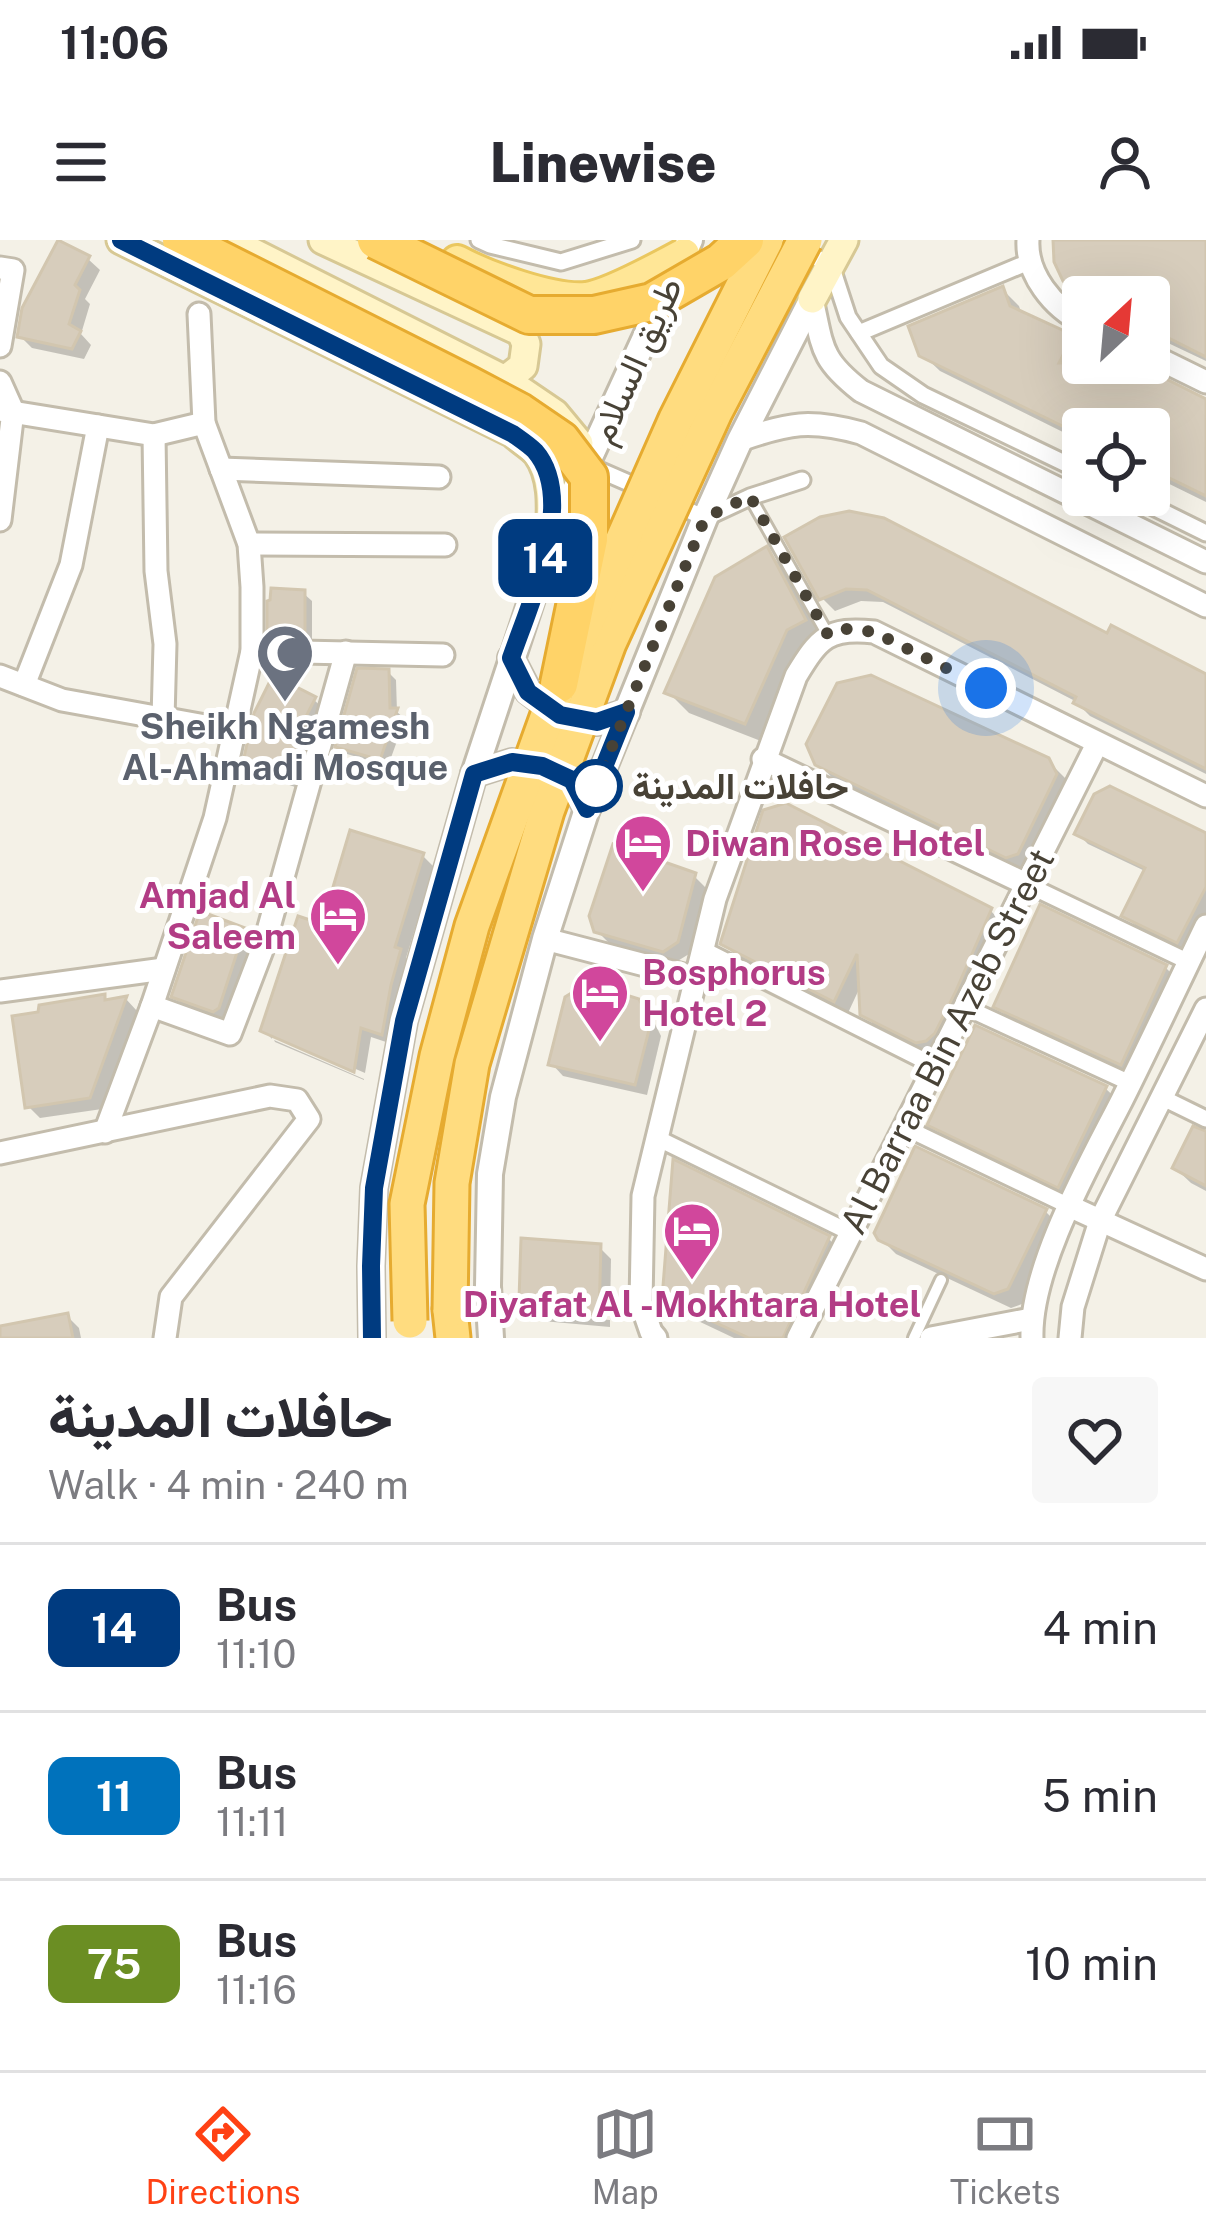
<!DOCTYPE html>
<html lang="en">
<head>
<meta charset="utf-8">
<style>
  :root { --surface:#fff; --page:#f7f7f7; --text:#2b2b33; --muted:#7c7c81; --line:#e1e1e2; --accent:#ff4114 }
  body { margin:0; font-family:"Public Sans",Vazirmatn,sans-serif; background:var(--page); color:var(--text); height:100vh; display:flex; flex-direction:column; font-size:45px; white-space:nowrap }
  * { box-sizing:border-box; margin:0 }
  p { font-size:39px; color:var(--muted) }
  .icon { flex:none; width:66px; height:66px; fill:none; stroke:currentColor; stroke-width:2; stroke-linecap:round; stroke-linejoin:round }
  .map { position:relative; height:1098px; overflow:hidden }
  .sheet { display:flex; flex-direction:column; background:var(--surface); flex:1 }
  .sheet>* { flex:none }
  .badge { padding:0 24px; border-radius:18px; font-size:42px; line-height:78px }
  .needle { width:78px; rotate:26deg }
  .controls { position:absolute; left:1062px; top:36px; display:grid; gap:24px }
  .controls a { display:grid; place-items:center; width:108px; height:108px; border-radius:12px; background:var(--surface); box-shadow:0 12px 48px #0002; font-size:60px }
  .you { position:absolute; width:60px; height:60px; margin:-30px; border:9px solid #fff; border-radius:50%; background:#1a73e8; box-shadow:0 0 0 18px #1a73e833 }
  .map>.badge { position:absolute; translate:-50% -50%; box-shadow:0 0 0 6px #fff }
  .round { display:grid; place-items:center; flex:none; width:126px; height:126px; border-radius:12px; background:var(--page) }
  .head { display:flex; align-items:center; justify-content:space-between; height:204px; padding:0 48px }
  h1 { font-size:57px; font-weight:800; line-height:90px }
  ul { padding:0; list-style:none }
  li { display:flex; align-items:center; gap:36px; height:168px; padding:0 48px; border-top:3px solid var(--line) }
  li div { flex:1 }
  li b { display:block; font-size:45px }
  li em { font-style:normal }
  li .badge { min-width:132px; font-weight:700; text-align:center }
  .status { display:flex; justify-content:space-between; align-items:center; height:84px; padding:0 60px; background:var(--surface); direction:ltr }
  .status svg { height:33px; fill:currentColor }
  header { display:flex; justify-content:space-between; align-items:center; height:156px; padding:0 48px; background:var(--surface); font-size:54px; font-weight:800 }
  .tab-bar { display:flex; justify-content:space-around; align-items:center; height:168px; border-top:3px solid var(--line); background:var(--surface); font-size:33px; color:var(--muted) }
  .tab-bar a { display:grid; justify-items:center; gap:6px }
  .tab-bar .current { color:var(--accent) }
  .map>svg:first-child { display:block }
  .shadow { fill:#0003 }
  .building { fill:#d7cdbc; stroke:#d2c6af; stroke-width:3 }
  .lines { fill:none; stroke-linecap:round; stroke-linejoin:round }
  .service-casing { stroke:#c3bcac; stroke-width:16 }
  .pedestrian-casing { stroke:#c3bcac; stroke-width:21 }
  .minor-casing { stroke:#c3bcac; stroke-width:27 }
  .tertiary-casing { stroke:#c3bcac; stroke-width:30 }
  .secondary-casing { stroke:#d7c894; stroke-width:33 }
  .primary-casing { stroke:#eac75f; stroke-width:36 }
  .trunk-casing { stroke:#e6ab30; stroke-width:39 }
  .service { stroke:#fff; stroke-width:10 }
  .pedestrian { stroke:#fff; stroke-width:15 }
  .minor { stroke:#fff; stroke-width:21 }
  .tertiary { stroke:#fff; stroke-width:24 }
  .secondary { stroke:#fff4c7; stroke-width:27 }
  .primary { stroke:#ffe696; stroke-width:30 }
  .trunk { stroke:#ffdc7f; stroke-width:33 }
  .trunk-bridge-casing { stroke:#e6ab30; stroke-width:39; stroke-linecap:butt }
  .motorway-bridge-casing { stroke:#e6ab30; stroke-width:42; stroke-linecap:butt }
  .trunk-bridge { stroke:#ffdc7f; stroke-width:33 }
  .motorway-bridge { stroke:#ffd368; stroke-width:36 }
  .line-casing { stroke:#fff; stroke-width:27 }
  .line { stroke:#003b80; stroke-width:18 }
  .walk { stroke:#484236; stroke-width:12; stroke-dasharray:0 21.6 }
  .stop-dot { fill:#fff; stroke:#003b80; stroke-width:6 }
  .labels { text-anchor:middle; stroke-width:10; stroke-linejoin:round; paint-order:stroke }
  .street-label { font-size:36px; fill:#484236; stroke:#fff }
  .worship-label { font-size:36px; font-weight:bold; fill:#5b616d; stroke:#fff }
  .stop-label { font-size:36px; font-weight:bold; fill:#484236; stroke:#fff; text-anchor:start }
  .hotel-label { font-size:36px; font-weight:bold; fill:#b23c85; stroke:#fff; text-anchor:start }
</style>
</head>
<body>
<div class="status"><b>11:06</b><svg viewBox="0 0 49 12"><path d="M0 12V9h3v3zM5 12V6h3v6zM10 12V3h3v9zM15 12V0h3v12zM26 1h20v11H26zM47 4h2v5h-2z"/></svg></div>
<header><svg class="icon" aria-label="menu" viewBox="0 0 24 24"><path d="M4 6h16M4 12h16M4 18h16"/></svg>Linewise<svg class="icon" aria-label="person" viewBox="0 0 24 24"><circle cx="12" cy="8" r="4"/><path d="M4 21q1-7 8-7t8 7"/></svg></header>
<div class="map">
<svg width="1206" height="1098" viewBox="0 0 1206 1098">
  <rect width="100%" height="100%" fill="#f4f1e7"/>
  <g class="shadow">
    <polygon points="1058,0 1206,0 1206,121 1149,94 1149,57 1085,57 1076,48"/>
    <polygon points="88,19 100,30 85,59 90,64 81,94 91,105 84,119 32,108 20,96"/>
    <polygon points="1002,49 1019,66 1022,75 1083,102 1083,123 1128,123 1206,161 1206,262 1149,234 1149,189 1083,189 1083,202 940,131 922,114"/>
    <polygon points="788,298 1108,397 1206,438 1206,534 1090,476 1075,461 883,362 861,361 835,371 822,358"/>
    <polygon points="766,310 787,331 825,402 766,503 689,473 668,452"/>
    <polygon points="303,353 312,361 312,404 279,404 270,395"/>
    <polygon points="388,432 396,440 397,472 405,479 388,526 347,514 338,506"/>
    <polygon points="314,460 323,468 304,505 311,512 298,548 254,533 245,525"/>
    <polygon points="1048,521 1073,546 1080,561 1042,638 1032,641 843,549 818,523"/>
    <polygon points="1078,594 1206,596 1206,676 1188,711 1136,686 1125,676 1147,632 1088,604"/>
    <polygon points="423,616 434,627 406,718 411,723 392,804 371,797 365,833 272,793 272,799 264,790 324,687"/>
    <polygon points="694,636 706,648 689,714 676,722 609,703 597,691"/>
    <polygon points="990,670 1003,684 932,815 877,788 863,773 861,745 848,773 737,717 723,703"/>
    <polygon points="244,690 255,702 226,782 186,768 174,756"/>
    <polygon points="1165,727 1183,745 1139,840 1014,784 997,766"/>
    <polygon points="104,757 109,762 126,759 137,771 102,869 40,878 28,866"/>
    <polygon points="638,762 650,774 661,796 647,855 563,836 552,824"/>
    <polygon points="274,800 364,839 364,840 275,802"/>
    <polygon points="1105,848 1121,863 1074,961 946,899 931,884"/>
    <polygon points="1206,894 1206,951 1191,943 1175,928"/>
    <polygon points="1045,971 1060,986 1022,1064 1011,1068 896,1014 880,998"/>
    <polygon points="828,998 845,1016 808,1098 734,1098 696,1080 677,1062"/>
    <polygon points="599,1007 611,1019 610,1074 529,1068"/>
    <polygon points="535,1074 610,1080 610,1087 542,1081"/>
    <polygon points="67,1076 79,1088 81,1098 0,1098 0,1089"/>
  </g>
  <g class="building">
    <polygon points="58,0 90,16 75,45 80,50 69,84 81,91 72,109 17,97 22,68"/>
    <polygon points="1053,0 1206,0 1206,117 1149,88 1149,57 1079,55 1063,41 1054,22"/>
    <polygon points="1003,46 1010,66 1073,95 1059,123 1134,123 1206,159 1206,256 1149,228 1149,189 1083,189 1083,196 919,116 908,86"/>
    <polygon points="849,271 884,278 1107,393 1111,385 1206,434 1206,529 1073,463 1076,457 867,350 846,349 819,360 784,297 820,277"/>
    <polygon points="767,306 806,380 787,390 745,484 664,453 715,337"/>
    <polygon points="271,348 305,350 305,397 267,396 267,361 270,360"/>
    <polygon points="357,428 389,429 390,468 398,468 380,520 335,507"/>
    <polygon points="273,435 316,457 295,498 304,501 289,541 242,526 254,473"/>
    <polygon points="871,435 1049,518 1057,534 1018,614 1006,618 815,525 806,504 837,443"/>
    <polygon points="1110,546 1206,593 1206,647 1177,703 1121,676 1145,628 1074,594 1094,554"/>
    <polygon points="786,563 992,668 955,753 935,793 926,801 916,803 860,775 857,714 834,762 720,704 763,570"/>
    <polygon points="350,590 424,613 395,707 401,709 391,745 382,795 361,788 354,832 260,791 298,676 322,684"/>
    <polygon points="613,604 696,633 678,702 663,712 594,692 589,676"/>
    <polygon points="1040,664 1167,725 1121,825 993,767"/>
    <polygon points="200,671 245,688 219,768 213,772 171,757"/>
    <polygon points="588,743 639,759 651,782 635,845 548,825 565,757"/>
    <polygon points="105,754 105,760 127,756 90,858 25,868 12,776 38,772 39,765"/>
    <polygon points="975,785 1107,846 1058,948 927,885"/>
    <polygon points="1193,886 1206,891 1206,946 1172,928"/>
    <polygon points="915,906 1047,969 1008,1049 994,1054 878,1000 874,993"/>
    <polygon points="673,919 830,996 783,1098 749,1098 675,1064 663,1046"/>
    <polygon points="521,998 601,1004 599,1076 534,1072 522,1067 519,1060"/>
    <polygon points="68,1073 73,1098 0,1098 0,1086"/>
  </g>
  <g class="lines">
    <defs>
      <g id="service">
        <polyline points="750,257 828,395"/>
        <polyline points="914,1098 941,1040"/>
      </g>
      <g id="pedestrian">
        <polyline points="479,0 490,5 561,22 632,0"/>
        <polyline points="780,0 831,25 848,77 881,126 923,155 1083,232"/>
        <polyline points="859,93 1031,21"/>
        <polyline points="590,226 645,250"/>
        <polyline points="1129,255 1206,293"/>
        <polyline points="672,263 705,278 750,257 802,240"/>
        <polyline points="1026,644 1189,722"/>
        <polyline points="702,709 935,826"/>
        <polyline points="965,767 1130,843"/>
        <polyline points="1163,858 1206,879"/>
        <polyline points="904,887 1069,966"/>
        <polyline points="657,898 851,993"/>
      </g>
      <g id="minor">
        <path d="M1028,0C1026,34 1053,68 1083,82"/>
        <polyline points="0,28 13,30 0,106"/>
        <path d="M812,59C823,108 820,119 861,151L1206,322"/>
        <polyline points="1149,114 1206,142"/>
        <polyline points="0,142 13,171 0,280"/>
        <polyline points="0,170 154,195 204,183"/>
        <polyline points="154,195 156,331 165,404 163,479"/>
        <path d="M740,200C789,183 810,179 861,193L1206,366"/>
        <polyline points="221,229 439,237"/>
        <polyline points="249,304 445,305"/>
        <polyline points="252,411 443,415"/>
        <polyline points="0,436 62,460 233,491"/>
        <polyline points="24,445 71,325 98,186"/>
        <polyline points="763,519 1026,644"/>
        <polyline points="545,699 695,738"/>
        <polyline points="0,751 164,729"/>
        <polyline points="152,766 230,794 264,705 346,412"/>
        <polyline points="105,892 152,766 215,578 252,411 252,347 249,304 204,183 199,74"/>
        <polyline points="0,913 270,856 297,860 309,879 171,1057 165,1098"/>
        <polyline points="1069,966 1206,1029"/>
        <path d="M656,1098L651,1092L641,1063L643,956L715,659L796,436C819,398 828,387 874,392L1206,556"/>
        <polyline points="798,1098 1097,504"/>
        <polyline points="931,1098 1031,1079"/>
        <path d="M1032,1098C1030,1027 1090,923 1122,860C1151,802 1178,744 1206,686"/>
        <polyline points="1070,1098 1073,1067 1100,981 1206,769"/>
      </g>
      <g id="tertiary">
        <polyline points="511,418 528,451 560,475 597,482 627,472"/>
        <polyline points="474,534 512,522 542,527 572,540 587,569"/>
        <polyline points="372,1098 371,1026 374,948 404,781 474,534 550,304 690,0"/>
        <polyline points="491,1098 488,1046 490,934 503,857 545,699 587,569 705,278 740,200 812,59"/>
      </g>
      <g id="secondary">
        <path d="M121,0L513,193C520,200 531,206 537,213C556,239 551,275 550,304"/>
        <polyline points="228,0 505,140 523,126 526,104 521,92 323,0"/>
        <polyline points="812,59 844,0"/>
        <polyline points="505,140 555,174 579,203"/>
      </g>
      <path id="primary" d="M457,21C487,37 552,61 586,58C609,55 662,26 684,14"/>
      <polyline id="trunk" points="450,1070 453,1098"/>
    </defs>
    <use href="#service" class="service-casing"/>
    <use href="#pedestrian" class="pedestrian-casing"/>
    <use href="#minor" class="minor-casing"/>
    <use href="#tertiary" class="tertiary-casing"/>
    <use href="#secondary" class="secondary-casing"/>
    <use href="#primary" class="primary-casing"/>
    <use href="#trunk" class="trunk-casing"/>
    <use href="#service" class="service"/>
    <use href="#pedestrian" class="pedestrian"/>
    <use href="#minor" class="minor"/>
    <use href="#tertiary" class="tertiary"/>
    <use href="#secondary" class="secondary"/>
    <use href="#primary" class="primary"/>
    <use href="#trunk" class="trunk"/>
    <defs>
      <g id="trunk-bridge">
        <polyline points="450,1070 452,943 472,824 547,571 609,403 715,172 805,0"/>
        <polyline points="410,1081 407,964 437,816 472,686 559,444 676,179 766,0"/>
      </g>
      <g id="motorway-bridge">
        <polyline points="181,0 469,145 520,172 561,200 589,237 589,299 559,444"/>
        <polyline points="376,0 529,75 594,75 652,62 721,22 745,0"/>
      </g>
    </defs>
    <use href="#trunk-bridge" class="trunk-bridge-casing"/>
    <use href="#motorway-bridge" class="motorway-bridge-casing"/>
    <use href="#trunk-bridge" class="trunk-bridge"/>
    <use href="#motorway-bridge" class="motorway-bridge"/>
  </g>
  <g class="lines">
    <defs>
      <path id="line" d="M121,0L513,194C520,199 529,205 535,211C578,260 529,365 511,418L528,452L560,475L597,482L626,472L587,569L572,540L542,526L512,522L474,534L404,781L374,948L371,1026L372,1098"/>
    </defs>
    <use href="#line" class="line-casing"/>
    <use href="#line" class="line"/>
    <polyline class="walk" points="596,546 705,278 750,256 828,395 847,389 874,392 986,448"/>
  </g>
  <defs>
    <symbol id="mosque-pin" viewBox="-11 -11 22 30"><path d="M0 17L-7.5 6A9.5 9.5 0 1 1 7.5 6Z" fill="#6b7280" stroke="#fff"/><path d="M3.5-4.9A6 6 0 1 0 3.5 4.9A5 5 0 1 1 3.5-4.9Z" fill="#fff"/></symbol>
    <symbol id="hotel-pin" viewBox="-11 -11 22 30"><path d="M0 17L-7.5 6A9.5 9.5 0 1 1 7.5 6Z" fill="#d1479c" stroke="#fff"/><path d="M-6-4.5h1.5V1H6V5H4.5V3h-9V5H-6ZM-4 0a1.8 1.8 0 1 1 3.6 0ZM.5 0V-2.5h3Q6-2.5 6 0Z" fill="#fff"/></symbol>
  </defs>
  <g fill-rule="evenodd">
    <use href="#mosque-pin" x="252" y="380" width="66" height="90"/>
    <use href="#hotel-pin" x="610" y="570" width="66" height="90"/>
    <use href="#hotel-pin" x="305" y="643" width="66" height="90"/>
    <use href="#hotel-pin" x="567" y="720" width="66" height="90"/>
    <use href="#hotel-pin" x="659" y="958" width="66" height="90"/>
  </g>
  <circle class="stop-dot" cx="596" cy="546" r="24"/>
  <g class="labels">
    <g class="street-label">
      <text transform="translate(635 120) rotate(-66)" y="13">طريق السلام</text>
      <text transform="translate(947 801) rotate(-63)" y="13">Al Barraa Bin Azeb Street</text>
    </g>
    <g class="worship-label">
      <text x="285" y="499">Sheikh Ngamesh<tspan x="285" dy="41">Al-Ahmadi Mosque</tspan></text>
    </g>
    <g class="stop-label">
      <text x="632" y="559">حافلات المدينة</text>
    </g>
    <g class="hotel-label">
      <text x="685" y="616">Diwan Rose Hotel</text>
      <text x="296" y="668" text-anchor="end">Amjad Al<tspan x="296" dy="41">Saleem</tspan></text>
      <text x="642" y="745">Bosphorus<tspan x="642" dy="41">Hotel 2</tspan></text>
      <text x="692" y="1077" text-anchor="middle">Diyafat Al -Mokhtara Hotel</text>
    </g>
  </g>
</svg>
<div class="controls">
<a><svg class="needle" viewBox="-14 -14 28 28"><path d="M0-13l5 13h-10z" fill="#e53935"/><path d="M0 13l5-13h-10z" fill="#7c7c81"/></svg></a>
<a><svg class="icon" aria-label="locate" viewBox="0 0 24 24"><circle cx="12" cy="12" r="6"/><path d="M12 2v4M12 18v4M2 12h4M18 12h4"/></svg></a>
</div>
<div class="you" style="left:986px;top:448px"></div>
<b class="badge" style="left:545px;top:318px;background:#003b80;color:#fff">14</b>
</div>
<section class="sheet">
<div class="head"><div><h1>حافلات المدينة</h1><p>Walk · 4 min · 240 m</p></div><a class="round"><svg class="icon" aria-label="heart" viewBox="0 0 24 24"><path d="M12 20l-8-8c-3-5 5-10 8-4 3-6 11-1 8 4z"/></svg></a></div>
<ul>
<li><span class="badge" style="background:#003b80;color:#fff">14</span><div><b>Bus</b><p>11:10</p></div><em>4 min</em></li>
<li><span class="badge" style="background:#0072bc;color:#fff">11</span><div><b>Bus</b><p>11:11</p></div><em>5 min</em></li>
<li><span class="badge" style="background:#6b8e23;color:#fff">75</span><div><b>Bus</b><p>11:16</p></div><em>10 min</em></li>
</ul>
</section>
<nav class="tab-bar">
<a class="current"><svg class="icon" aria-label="directions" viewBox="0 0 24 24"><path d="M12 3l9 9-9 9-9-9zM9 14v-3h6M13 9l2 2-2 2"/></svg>Directions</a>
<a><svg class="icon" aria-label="map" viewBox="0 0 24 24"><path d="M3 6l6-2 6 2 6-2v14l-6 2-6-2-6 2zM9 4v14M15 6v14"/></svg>Map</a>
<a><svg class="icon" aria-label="tickets" viewBox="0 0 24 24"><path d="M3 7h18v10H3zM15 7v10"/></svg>Tickets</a>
</nav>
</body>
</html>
